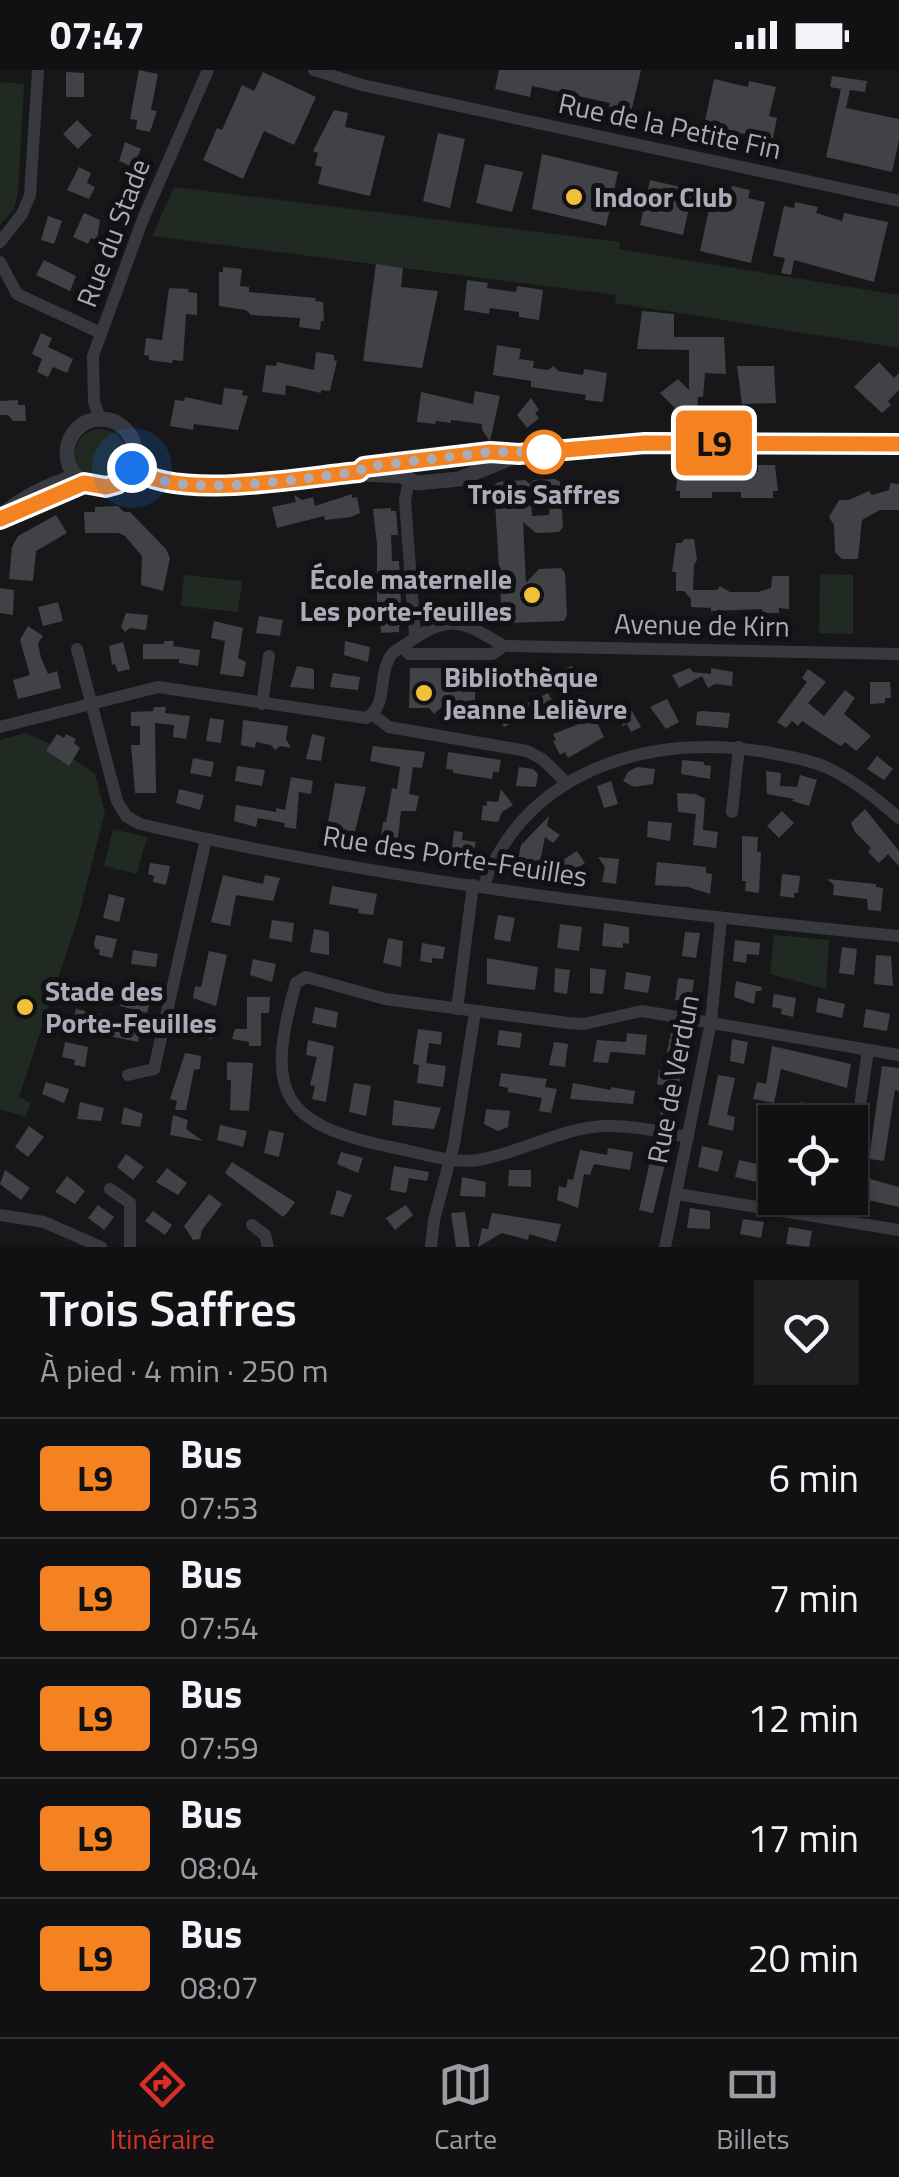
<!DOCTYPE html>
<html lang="fr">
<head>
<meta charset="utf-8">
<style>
  :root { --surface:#111113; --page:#1e1f21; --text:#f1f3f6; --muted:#9c9da0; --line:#303133; --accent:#d93025 }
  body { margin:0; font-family:"Titillium Web",sans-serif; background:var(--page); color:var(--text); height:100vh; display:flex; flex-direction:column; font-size:38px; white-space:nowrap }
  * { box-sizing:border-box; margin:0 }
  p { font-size:32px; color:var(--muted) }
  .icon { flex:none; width:55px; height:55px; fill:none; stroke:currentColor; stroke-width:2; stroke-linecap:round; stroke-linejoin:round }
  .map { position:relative; height:1177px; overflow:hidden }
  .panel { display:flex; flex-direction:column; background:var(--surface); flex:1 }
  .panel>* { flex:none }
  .badge { padding:0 20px; border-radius:8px; font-size:35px; line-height:65px }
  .buttons { position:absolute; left:758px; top:1035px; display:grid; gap:20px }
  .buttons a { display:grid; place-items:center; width:110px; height:110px; border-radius:0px; background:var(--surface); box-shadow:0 2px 8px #0004,0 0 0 2px var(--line); font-size:50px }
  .you { position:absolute; width:50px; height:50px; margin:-25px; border:8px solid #fff; border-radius:50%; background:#1a73e8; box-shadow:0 0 0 15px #1a73e833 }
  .map>.badge { position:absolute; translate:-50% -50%; box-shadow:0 0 0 5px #fff }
  .round { display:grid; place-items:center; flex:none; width:105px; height:105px; border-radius:0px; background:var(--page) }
  .summary { display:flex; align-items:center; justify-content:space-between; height:170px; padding:0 40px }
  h1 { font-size:48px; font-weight:600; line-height:75px }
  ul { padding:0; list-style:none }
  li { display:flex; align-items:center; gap:30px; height:120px; padding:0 40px; border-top:2px solid var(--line) }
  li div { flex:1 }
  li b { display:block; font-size:38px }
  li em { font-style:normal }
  li .badge { min-width:110px; font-weight:700; text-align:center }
  .status { display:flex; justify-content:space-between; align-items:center; height:70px; padding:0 50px; background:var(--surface); direction:ltr }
  .status svg { height:28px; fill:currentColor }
  .menu { display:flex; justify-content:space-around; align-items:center; height:140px; border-top:2px solid var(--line); background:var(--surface); font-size:28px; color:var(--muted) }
  .menu a { display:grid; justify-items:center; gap:5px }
  .menu .on { color:var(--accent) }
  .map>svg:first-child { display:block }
  .green { fill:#212923 }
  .building { fill:#414246; fill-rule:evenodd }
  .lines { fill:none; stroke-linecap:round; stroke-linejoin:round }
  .minor { stroke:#38393e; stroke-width:12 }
  .tertiary { stroke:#38393e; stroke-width:15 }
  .line-casing { stroke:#fff; stroke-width:22 }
  .line { stroke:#f58220; stroke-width:15 }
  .walk { stroke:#aaadb9; stroke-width:10; stroke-dasharray:0 18 }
  .poi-dot { fill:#f0c039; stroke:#121214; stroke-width:4 }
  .stop-dot { fill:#fff; stroke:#f58220; stroke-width:5 }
  .labels { text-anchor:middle; stroke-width:10; stroke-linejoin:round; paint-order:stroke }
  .street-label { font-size:28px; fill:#aaadb9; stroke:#121214 }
  .poi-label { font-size:28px; font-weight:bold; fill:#aaadb9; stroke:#121214; text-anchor:start }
  .stop-label { font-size:28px; font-weight:bold; fill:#aaadb9; stroke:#121214 }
</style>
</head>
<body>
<div class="status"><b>07:47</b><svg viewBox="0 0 49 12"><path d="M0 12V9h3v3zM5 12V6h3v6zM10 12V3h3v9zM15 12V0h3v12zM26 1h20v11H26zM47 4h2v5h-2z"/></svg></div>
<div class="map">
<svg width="899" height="1177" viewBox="0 0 899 1177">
  <rect width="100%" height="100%" fill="#171719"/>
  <g class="green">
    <polygon points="0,12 24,14 18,123 14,139 0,155"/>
    <polygon points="174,117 620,172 619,179 899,225 899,278 615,233 616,225 152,166"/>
    <circle cx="100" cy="384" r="25"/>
    <polygon points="820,504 853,505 853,564 819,563"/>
    <polygon points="184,505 242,511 238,542 181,536"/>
    <polygon points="25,663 51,674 47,682 61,692 73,689 95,704 105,742 79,845 19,1027 31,1033 25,1047 0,1039 0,670"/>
    <polygon points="113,759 147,767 137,804 104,796"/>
    <polygon points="774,865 829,870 826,919 770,904"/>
  </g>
  <g class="building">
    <polygon points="139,0 158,4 151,40 157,41 150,62 136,59 137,50 130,49"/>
    <polygon points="499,0 641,0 631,42 609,37 610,33 532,16 530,27 495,19"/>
    <polygon points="66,2 84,3 84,27 66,27"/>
    <polygon points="263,2 316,27 294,75 264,61 243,109 203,90 217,58 222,60 242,15 254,21"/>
    <polygon points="832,6 867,11 865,22 850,20 846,38 899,49 899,70 892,102 826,87 841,19 830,17"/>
    <polygon points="714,9 748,17 749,11 776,17 769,46 777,48 773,68 730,62 728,71 702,65"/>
    <polygon points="334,40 348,43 345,57 385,66 370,126 318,114 322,97 315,95 318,83 313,81"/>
    <polygon points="77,50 92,65 78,79 63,64"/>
    <polygon points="438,63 465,69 450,138 423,131"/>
    <polygon points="125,72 141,79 133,97 119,91"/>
    <polygon points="542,84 618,102 606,156 532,139"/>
    <polygon points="485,94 523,102 512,142 476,133"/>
    <polygon points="79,97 91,103 87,113 95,117 89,129 67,120"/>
    <polygon points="650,110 693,120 683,165 640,155"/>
    <polygon points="732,116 750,120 748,128 765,132 751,193 700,181 713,121 730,125"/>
    <polygon points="795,132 818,137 816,143 842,151 844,143 888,152 874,212 794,190 791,205 781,203 785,188 773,186 784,136 794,138"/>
    <polygon points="84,143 100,150 97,170 91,168 88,174 73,167"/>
    <polygon points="48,146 62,151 54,174 41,170"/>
    <polygon points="44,190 76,206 70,221 36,205"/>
    <polygon points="376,194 403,198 401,217 438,221 422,298 363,291"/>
    <polygon points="223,197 242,199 240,216 249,217 249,222 316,228 315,231 323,232 324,251 321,251 320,260 299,257 300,248 251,245 246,240 219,236 219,202 223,202"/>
    <polygon points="467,210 488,213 487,218 516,222 517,216 543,220 539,250 519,247 519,242 490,238 489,244 464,240"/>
    <polygon points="169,218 189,219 188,222 197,223 197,245 186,244 183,291 173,290 172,293 149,290 149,286 144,285 146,268 162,270"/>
    <polygon points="642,241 674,244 674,267 724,267 726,304 705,303 703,327 698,327 697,341 688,351 660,323 678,309 689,320 689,280 637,279"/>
    <polygon points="41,263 52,268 48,277 73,289 67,303 53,297 48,307 37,302 42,289 32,284"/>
    <polygon points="497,275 521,279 519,289 534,291 533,298 548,300 554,296 558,301 583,305 584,299 607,303 603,332 585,330 586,325 531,317 531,311 493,305"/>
    <polygon points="316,282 334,285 334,290 337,291 330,321 321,320 321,323 286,315 285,325 262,322 266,295 276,296 277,292 314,300"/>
    <polygon points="879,292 894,308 899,303 899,320 888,331 891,335 882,343 854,317"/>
    <polygon points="737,296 774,296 776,333 742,334"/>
    <polygon points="224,318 243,320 242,325 248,326 238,360 194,354 193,360 170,356 175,330 184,331 185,327 222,335"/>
    <polygon points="475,321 500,326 490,371 482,360 482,354 451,350 451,353 436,351 435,354 417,352 421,322 473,334"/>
    <polygon points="531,328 539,340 535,343 539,348 527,358 517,345"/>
    <polygon points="18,330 18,335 25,335 26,351 13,351 8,345 0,345 0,331"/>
    <polygon points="678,395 696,395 696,402 758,402 758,395 775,395 778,421 773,421 773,428 741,428 741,422 712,422 712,428 680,428 680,421 676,421"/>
    <path d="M555,409L560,412L563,457L559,462L536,463L523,452L526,513L539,499L561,498L565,503L567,545L564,551L506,553L502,548L494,416L498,412L525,410L530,414L534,410ZM551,427L549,445L532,446L531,428Z"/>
    <polygon points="890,413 899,414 899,440 880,440 862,450 858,489 842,489 835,482 834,455 829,447 839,430 849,430 869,421 872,425 889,420"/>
    <polygon points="352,424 352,428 357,427 360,443 351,447 325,450 324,446 277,458 272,437 296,432 294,425 302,430 313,427 315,436"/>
    <polygon points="118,436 124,442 130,442 166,479 170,488 163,521 141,515 142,486 125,466 118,463 85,463 84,442 95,442 95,437"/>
    <polygon points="391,438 391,441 396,441 398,465 391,465 392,491 399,491 402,556 399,556 399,562 381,563 380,551 377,552 377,474 373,439"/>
    <polygon points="56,445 67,463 36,481 33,511 9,509 12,477 18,466"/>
    <polygon points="684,469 694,469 697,490 694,495 693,520 717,520 720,516 730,522 758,522 771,518 772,506 789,506 789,539 779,538 779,543 762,543 762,539 711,541 711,538 691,537 691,529 684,521 676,521 676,502 672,502 676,473 682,473"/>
    <polygon points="0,518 14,520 13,545 0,543"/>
    <polygon points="58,532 63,551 43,556 38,537"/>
    <polygon points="126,543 148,545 146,560 130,558 125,562 121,557"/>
    <polygon points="259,546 283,550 280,566 256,563"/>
    <polygon points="214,551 243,558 238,588 246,592 243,607 220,604 225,571 211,568"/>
    <polygon points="28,556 43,566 38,573 41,588 48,604 57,601 61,618 18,629 13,610 30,605 20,570"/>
    <polygon points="164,571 174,571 173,576 200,580 198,596 179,593 179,589 143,589 143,574 164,574"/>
    <polygon points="345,571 370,577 368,592 344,585"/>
    <polygon points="123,572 130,599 118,602 115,594 112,595 109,576"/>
    <polygon points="458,594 465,594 475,605 475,639 470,639 459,649 443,636 434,644 429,638 409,638 410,598 455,598"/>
    <polygon points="297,596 314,599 314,619 290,617"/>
    <polygon points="572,596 578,607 555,619 550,608 555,606 553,602"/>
    <polygon points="690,598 693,602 711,604 711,598 733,602 732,616 715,614 708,618 702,606 679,618 672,605"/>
    <polygon points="808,599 826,612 808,633 824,646 845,620 855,628 844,644 871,666 856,681 845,672 841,676 834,672 802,651 798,656 792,651 786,658 777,652 807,612 802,608"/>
    <polygon points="333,603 360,607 358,620 330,617"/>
    <polygon points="870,612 890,612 891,628 885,628 885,633 870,634"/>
    <polygon points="548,623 556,638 536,648 533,643 504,657 496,642 512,633 519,631 522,636"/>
    <polygon points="667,629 679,652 666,659 650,637"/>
    <polygon points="629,636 641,657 631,662 627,654 623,656 616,643"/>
    <polygon points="154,637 166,637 165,643 190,646 186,669 173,667 174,655 155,653 156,723 135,723 131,675 140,675 140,656 131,656 131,642 153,641"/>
    <polygon points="701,641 730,643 728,658 696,655 697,642"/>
    <polygon points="210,648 224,650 221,673 206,671"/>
    <polygon points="595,648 604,667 568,688 565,682 560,685 553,671 556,670 553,664"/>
    <polygon points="243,650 288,656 286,669 291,678 280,676 275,680 271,675 256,672 255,678 241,675"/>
    <polygon points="57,664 64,668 66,664 76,669 74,673 80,678 69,696 46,681"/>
    <polygon points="312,664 325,667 321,691 306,689"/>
    <polygon points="373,676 425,682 422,698 413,697 409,724 419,726 416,741 401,741 397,777 380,775 383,752 386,752 392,718 397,719 400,697 370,691"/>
    <polygon points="448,682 501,690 499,702 493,702 492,709 453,703 453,700 446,699"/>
    <polygon points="877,686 893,699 884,710 867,699"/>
    <polygon points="193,688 214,692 211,707 190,703"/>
    <polygon points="682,690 704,692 704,695 711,696 710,709 681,704"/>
    <polygon points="237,696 265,700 262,716 235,711"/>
    <polygon points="519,697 533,699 538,704 536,717 516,716"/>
    <polygon points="637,697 655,699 653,714 634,717 623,711 628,702"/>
    <polygon points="766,701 781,703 780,716 797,717 800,705 817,710 809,736 792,731 794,729 767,724"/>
    <polygon points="291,707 313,711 311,724 299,722 296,759 284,757 285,753 258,748 256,757 234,751 236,735 276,742 276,738 285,740"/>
    <polygon points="611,711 618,734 604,738 597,716"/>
    <polygon points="335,713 366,717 352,773 337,770 339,761 328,752"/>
    <polygon points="179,719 204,725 200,740 176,733"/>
    <polygon points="501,719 513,735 502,742 498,752 481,750 483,735 487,736 487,731 498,732"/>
    <polygon points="677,723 696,724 705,729 703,760 718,762 716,778 693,775 696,744 678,742"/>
    <polygon points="865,739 899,781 899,796 888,784 879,793 868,782 871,778 855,762 851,753"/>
    <polygon points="782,741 794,753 779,768 767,756"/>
    <polygon points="549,746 547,756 560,765 553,773 545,767 540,792 532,803 506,799 518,791 521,775"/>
    <polygon points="648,751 672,753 670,771 647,767"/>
    <polygon points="454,761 463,762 462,770 476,772 471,789 459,787 452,779"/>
    <polygon points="742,766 758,767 757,782 761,782 759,823 745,821 746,811 742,811"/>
    <polygon points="577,781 585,793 565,806 557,794"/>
    <polygon points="598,787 619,789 616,814 602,812 605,797"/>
    <polygon points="657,792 706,797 706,803 712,804 710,824 688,817 655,815"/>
    <polygon points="150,793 170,796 166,815 153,812 154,806 148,804"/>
    <polygon points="782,804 800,806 798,823 794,823 794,828 780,826"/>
    <polygon points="223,805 263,814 265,805 280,808 273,831 236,825 230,856 211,852"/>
    <polygon points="827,809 876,814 876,817 883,818 881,841 868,840 867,829 833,825 834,815"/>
    <polygon points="332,816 377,824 373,845 358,843 359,839 329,834"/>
    <polygon points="109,824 125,828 119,852 103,848"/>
    <polygon points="498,845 515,848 510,872 494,869"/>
    <polygon points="272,850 294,853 292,872 269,868"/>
    <polygon points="604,853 629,857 629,874 623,873 623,878 602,876"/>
    <polygon points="560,854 582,857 579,881 557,878"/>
    <polygon points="314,859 329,862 329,885 310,882"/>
    <polygon points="685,862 700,863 696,888 682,886"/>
    <polygon points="96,865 117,869 112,888 99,885 100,880 95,878 94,873"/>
    <polygon points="388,868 403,871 401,897 383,893"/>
    <polygon points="735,870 760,873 759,885 747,884 746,893 733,891"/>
    <polygon points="422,873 445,877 443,889 432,888 432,893 420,891"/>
    <polygon points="842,877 857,879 854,905 839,903"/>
    <polygon points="133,880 158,884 156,897 131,894"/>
    <polygon points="209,881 227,885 216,936 193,928 195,916 201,917"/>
    <polygon points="876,885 891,886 893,916 874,914"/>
    <polygon points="487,888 538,897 535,920 487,914"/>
    <polygon points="253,889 276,894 272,912 250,905"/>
    <polygon points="555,898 570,900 567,924 554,922"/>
    <polygon points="590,898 606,900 603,924 590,923"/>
    <polygon points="626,902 651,906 648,923 624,919"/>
    <polygon points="678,908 694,910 691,932 675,930"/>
    <polygon points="736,911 762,917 761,921 756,921 754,934 734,927"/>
    <polygon points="124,920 151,927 147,943 120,936"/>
    <polygon points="774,924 796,928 793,947 781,944 782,939 772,937"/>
    <polygon points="247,927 270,927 269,943 261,943 261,976 249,976 249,972 232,969 235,959 247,959"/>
    <polygon points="818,928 845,934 842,948 816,942"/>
    <polygon points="315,937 338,942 336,958 312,953"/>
    <polygon points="76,939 103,945 102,950 140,959 138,972 84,961 85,956 73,953"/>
    <polygon points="866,939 890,944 887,961 863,957"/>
    <polygon points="191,950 215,956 212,969 188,964"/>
    <polygon points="418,959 442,962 441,975 429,973 426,993 446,996 443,1017 417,1013 419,995 413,994"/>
    <polygon points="499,960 522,963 520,978 497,975"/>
    <polygon points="627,963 647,965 645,985 613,982 610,983 608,993 593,992 597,970 626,972"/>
    <polygon points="671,963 691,967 688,985 667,982"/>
    <polygon points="732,969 748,972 744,994 730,991"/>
    <polygon points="308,970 334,976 326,1032 312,1029 315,1016 310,1015 317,987 306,985"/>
    <polygon points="65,972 88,977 85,997 74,995 75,990 62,987"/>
    <polygon points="554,972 568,974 565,997 549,995"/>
    <polygon points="772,976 851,994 847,1018 781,999 774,1033 753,1029 757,1012 766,1014"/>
    <polygon points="185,983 201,986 200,999 194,1000 186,1040 175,1040 177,1031 170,1029"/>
    <polygon points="227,992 253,993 249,1041 230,1040 231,1010 227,1010"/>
    <polygon points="882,996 899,998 899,1021 895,1020 884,1091 869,1089"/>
    <polygon points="659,1000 681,1004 671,1052 659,1050 666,1016 657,1014"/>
    <polygon points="501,1003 547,1009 545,1017 557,1019 551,1043 539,1041 542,1028 508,1022 508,1018 499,1016"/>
    <polygon points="718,1005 735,1008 727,1045 735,1047 733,1061 708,1055"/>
    <polygon points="46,1012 69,1019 64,1033 42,1024"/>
    <polygon points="354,1013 371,1016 366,1046 349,1042"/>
    <polygon points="573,1013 611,1020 611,1017 635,1021 633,1034 570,1029"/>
    <polygon points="394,1030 441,1038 434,1059 392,1055"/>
    <polygon points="80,1032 104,1038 101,1051 77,1049"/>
    <polygon points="124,1037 143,1044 140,1057 121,1054"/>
    <polygon points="486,1039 510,1041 508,1057 498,1061 484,1054"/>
    <polygon points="173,1045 188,1050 186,1059 203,1071 170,1065"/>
    <polygon points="220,1055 247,1061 243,1077 217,1070"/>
    <polygon points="29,1056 44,1067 28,1087 15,1077"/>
    <polygon points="269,1060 284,1063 279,1087 264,1083"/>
    <polygon points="702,1076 723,1081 718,1102 698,1097"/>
    <polygon points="608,1078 633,1082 630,1100 594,1094 590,1105 584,1104 578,1138 557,1130 559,1116 566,1118 568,1109 573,1110 580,1080 607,1085"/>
    <polygon points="341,1082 363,1088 358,1103 337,1094"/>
    <polygon points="652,1082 667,1086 653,1143 639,1140"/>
    <polygon points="126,1084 144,1097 133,1110 117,1097"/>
    <polygon points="739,1090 775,1098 775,1116 735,1107"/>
    <polygon points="232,1092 295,1132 288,1142 283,1147 225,1103"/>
    <polygon points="394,1096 429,1102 427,1111 409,1108 406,1123 390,1120"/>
    <polygon points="167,1098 187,1113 178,1125 156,1112"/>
    <polygon points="5,1100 30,1118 21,1130 0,1114"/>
    <polygon points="509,1100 531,1100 531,1117 508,1116"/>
    <polygon points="67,1106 85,1121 75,1134 55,1122"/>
    <polygon points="462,1107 486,1112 485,1127 460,1126"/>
    <polygon points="863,1107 899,1117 899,1137 859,1128"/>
    <polygon points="337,1120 352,1125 343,1147 330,1144"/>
    <polygon points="209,1124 222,1134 202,1160 200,1169 193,1170 184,1156"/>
    <polygon points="98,1135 114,1147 104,1160 88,1148"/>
    <polygon points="406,1135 413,1145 395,1160 386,1148"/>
    <polygon points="690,1138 710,1141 710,1159 687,1158"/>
    <polygon points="153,1141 172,1155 165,1165 145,1151"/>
    <polygon points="465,1142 470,1177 456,1177 451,1143"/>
    <polygon points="492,1143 561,1154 556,1172 529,1164 528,1170 502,1163 478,1177 482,1158 488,1159"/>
    <polygon points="743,1149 764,1152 761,1168 740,1164"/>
    <polygon points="789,1157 812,1161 809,1177 786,1174"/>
  </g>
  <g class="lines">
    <g class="minor">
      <polyline points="314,0 362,15 899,131"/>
      <polyline points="0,172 22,144 30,125 38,0"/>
      <polyline points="0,192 17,224 101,263"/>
      <polyline points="100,349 94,332 93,286 143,149 208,0"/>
      <polyline points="409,410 405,430 415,566"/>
      <polyline points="504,576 899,584"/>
      <polyline points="403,577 409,584 493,584 504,576"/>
      <path d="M77,579L117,731L126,746L140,754C389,812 644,841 899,866"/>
      <polyline points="262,634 269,586"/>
      <polyline points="373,645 389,657 527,681 542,689 567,713"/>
      <path d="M0,657L158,617L366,648C388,635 378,611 388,591C391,582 398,580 405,575C449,543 461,550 504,576"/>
      <polyline points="732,742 739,677"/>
      <path d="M483,817C526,697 657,661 771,683C790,687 812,690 830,699C856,712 877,729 899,748"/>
      <polyline points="457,939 473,815"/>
      <polyline points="128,1005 154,999 206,769"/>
      <polyline points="802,1038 818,1048 844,1052"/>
      <path d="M688,1067C661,1062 632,1055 604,1056C561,1058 521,1083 478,1090C452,1094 421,1083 395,1078C281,1055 264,1024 296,913L306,907L385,929L568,953L584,954L642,941L899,985"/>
      <polyline points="850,1106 868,980"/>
      <polyline points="110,1119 130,1133 130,1177"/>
      <polyline points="677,1124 899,1160"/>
      <polyline points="0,1145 44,1152 101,1177"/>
      <polyline points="841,1150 845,1128"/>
      <polyline points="252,1155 265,1165 268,1177"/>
      <polyline points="431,1177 434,1150 454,1074 475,942"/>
      <polyline points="665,1177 711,952 721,848"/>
    </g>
    <g class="tertiary">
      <circle cx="101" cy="383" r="34"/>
      <polyline points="132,398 154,410 192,415 250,413 349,403 409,390 490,382 519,384 669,373 899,374"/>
      <polyline points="365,404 401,406 417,413 459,409 516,386"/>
      <path d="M0,447C22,427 48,415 76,406"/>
    </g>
  </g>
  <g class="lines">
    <defs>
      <path id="line" d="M0,449L84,413L106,417L117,414L132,398C177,432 303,407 359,402L364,397L490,382L519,384L645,373L899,374"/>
    </defs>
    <use href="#line" class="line-casing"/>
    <use href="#line" class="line"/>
    <path class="walk" d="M132,398C177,432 303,407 359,402L364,397L490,382H548H544"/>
  </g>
  <g class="poi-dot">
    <circle cx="574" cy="127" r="10"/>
    <circle cx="532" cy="525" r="10"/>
    <circle cx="424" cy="623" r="10"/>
    <circle cx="25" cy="937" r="10"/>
  </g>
  <circle class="stop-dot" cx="544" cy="382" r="20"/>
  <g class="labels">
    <g class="street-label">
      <text transform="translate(670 56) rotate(12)" y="10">Rue de la Petite Fin</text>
      <text transform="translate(113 163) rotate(-69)" y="10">Rue du Stade</text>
      <text transform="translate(702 555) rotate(1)" y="10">Avenue de Kirn</text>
      <text transform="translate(455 786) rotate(9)" y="10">Rue des Porte-Feuilles</text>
      <text transform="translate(673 1009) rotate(-79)" y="10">Rue de Verdun</text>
    </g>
    <g class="poi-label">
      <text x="594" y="137">Indoor Club</text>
      <text x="512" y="519" text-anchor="end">École maternelle<tspan x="512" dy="32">Les porte-feuilles</tspan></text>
      <text x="444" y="617">Bibliothèque<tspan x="444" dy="32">Jeanne Lelièvre</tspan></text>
      <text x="45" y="931">Stade des<tspan x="45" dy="32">Porte-Feuilles</tspan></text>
    </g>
    <g class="stop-label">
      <text x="544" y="434">Trois Saffres</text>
    </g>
  </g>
</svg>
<div class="buttons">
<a><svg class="icon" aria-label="locate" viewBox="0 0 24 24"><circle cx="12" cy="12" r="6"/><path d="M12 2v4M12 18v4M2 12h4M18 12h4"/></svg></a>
</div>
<div class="you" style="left:132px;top:398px"></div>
<b class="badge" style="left:714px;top:373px;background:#f58220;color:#111">L9</b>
</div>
<section class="panel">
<div class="summary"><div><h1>Trois Saffres</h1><p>À pied · 4 min · 250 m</p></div><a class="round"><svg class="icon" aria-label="heart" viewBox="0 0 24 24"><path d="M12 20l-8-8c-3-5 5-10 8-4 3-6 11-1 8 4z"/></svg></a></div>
<ul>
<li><span class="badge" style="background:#f58220;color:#111">L9</span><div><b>Bus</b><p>07:53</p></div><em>6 min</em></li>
<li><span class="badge" style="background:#f58220;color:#111">L9</span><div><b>Bus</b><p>07:54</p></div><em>7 min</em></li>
<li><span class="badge" style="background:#f58220;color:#111">L9</span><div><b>Bus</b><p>07:59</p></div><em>12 min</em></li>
<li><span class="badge" style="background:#f58220;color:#111">L9</span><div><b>Bus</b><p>08:04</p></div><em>17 min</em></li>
<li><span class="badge" style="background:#f58220;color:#111">L9</span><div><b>Bus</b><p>08:07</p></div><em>20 min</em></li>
</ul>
</section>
<nav class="menu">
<a class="on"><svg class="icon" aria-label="directions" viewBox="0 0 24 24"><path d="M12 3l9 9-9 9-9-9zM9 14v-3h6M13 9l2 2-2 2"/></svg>Itinéraire</a>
<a><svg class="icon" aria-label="map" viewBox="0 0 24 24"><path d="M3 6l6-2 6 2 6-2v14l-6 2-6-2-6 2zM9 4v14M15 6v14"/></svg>Carte</a>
<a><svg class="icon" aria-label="tickets" viewBox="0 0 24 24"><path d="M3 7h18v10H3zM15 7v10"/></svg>Billets</a>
</nav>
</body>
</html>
